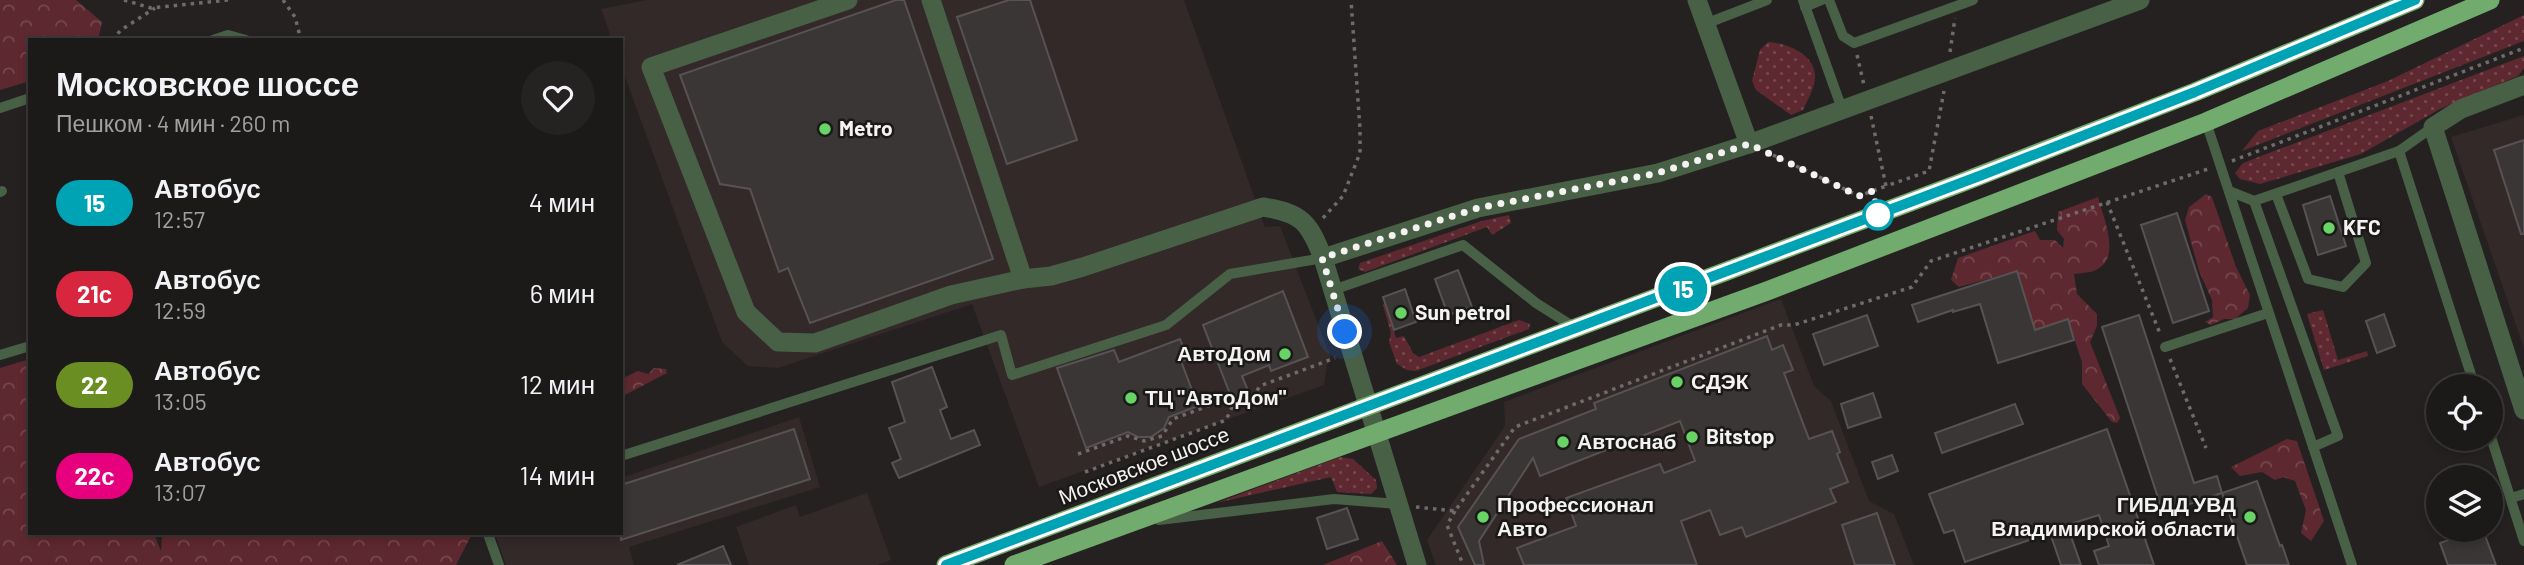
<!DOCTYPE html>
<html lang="ru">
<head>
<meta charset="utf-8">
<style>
  :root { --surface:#1c1919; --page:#252222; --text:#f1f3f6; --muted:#a0a0a2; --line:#3a3838 }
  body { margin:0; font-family:Barlow,sans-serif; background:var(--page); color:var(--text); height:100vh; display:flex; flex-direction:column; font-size:26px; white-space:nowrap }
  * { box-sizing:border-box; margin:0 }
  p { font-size:23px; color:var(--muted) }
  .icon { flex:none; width:38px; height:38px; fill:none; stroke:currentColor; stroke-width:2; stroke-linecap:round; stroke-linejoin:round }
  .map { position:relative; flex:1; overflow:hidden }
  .details { position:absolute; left:28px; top:38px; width:595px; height:497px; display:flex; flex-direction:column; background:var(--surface); border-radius:0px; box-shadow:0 4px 10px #0003,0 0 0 2px var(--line) }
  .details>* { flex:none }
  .badge { padding:0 14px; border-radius:23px; font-size:24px; line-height:46px }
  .tools { position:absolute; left:2426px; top:374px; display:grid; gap:14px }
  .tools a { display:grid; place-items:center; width:77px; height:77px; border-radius:50%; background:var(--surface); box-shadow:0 4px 10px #0003,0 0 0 2px var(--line); font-size:35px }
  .you { position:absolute; width:35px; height:35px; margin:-18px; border:5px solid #fff; border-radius:50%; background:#1a73e8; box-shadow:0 0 0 10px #1a73e833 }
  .map>.badge { position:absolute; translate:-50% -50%; box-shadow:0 0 0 4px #fff }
  .round { display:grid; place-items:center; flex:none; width:74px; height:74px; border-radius:37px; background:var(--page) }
  .summary { display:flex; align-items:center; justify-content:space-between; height:119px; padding:0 28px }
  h1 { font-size:33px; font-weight:700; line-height:52px }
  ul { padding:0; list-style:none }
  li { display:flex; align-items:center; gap:21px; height:91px; padding:0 28px }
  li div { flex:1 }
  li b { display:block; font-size:26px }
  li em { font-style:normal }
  li .badge { min-width:77px; font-weight:700; text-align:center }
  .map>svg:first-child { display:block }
  .built { fill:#332929 }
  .grass { fill:url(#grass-dots) }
  .forest { fill:url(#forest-crowns) }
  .building { fill:#3a3636; stroke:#575253; stroke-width:2 }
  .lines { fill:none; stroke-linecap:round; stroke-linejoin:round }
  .path { stroke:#6e6b6b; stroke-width:3.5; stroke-dasharray:3.5 5; stroke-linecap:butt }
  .service { stroke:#486046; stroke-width:10 }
  .minor { stroke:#486046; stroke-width:19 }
  .trunk { stroke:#72ab6e; stroke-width:19 }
  .line-casing { stroke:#fff; stroke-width:16 }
  .line { stroke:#00a3b4; stroke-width:10 }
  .walk { stroke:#f5f2f2; stroke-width:7; stroke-dasharray:0 12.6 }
  .poi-dot { fill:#68d465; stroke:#1b1818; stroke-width:2.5 }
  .stop-dot { fill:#fff; stroke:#00a3b4; stroke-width:3.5 }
  .labels { text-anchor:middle; stroke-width:5; stroke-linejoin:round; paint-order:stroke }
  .poi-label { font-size:21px; font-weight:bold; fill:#f5f2f2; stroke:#1b1818; text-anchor:start }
  .street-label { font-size:21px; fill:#f5f2f2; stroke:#1b1818 }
</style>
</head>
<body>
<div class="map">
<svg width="2524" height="565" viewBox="0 0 2524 565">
  <defs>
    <pattern id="grass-dots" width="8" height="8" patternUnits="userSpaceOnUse" patternTransform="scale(1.75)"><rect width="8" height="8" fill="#5e2830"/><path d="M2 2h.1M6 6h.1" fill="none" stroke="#76484e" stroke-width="1.8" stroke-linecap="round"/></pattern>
    <pattern id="forest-crowns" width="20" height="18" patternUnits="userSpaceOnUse" patternTransform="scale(1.75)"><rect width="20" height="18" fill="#5e2830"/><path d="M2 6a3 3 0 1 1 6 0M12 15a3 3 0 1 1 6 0" fill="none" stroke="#76484e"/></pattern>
  </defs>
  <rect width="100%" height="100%" fill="#252121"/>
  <g class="built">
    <polygon points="647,0 1184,0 1265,227 1280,226 1331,358 1327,365 1324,385 1039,487 972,304 778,368 748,366 722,342 621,66 621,40 612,40 601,9"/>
    <polygon points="2524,115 2524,348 2451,137"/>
    <polygon points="1781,299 1814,386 1831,401 1869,501 1894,514 1914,565 1436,565 1427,540 1505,426 1504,402"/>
    <polygon points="799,417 820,487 629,547 634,565 506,565 495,534 621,534 621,478"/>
    <polygon points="867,493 891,560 877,565 749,565 736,527 796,505 800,517"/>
  </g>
  <g class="grass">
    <polygon points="2524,15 2524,41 2242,151 2258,131 2388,81"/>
    <path d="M1768,42C1787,43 1817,55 1815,79C1814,89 1807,101 1803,110L1791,115L1756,90L1752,81L1760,50Z"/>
    <polygon points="2524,56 2524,68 2518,76 2440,109 2361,154 2260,184 2240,179 2235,173 2243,163"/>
    <polygon points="1509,215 1511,223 1492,235 1487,227 1365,272 1358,269 1360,263 1482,221"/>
    <polygon points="1385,304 1396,338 1404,336 1413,353 1419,357 1519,320 1530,324 1529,329 1416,371 1407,370 1397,364 1389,342 1391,333 1383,305"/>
    <polygon points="2323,310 2338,360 2367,351 2368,356 2324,370 2307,314"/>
    <polygon points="1340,457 1353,459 1376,480 1377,488 1371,494 1337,492 1331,477 1216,503"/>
  </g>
  <g class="forest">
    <polygon points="0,0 76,0 102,22 98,40 30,40 30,81 0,90"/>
    <polygon points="2206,194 2212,197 2236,267 2250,295 2248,308 2235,319 2224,319 2211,325 2205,322 2213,317 2212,300 2199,271 2185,220 2189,207"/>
    <path d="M2098,197C2103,217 2122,258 2096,270C2090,273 2080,273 2074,274L2077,294L2097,314V326L2090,342L2120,418L2117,423L2112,422L2082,384V362L2068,320L2035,330L2017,271L1959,287L1951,280L1958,258L2035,231L2040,240H2055L2063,248L2064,239L2057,230L2058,212Z"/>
    <polygon points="30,359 30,534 154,534 161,551 162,534 472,534 456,565 0,565 0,368"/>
    <polygon points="654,368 666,369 667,373 621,397 621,379 638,371 648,374"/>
    <polygon points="2287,439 2297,441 2324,521 2311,541 2301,533 2306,510 2295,481 2283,477 2275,480 2262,472 2240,476 2231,467"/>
    <polygon points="1382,541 1397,565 1323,565"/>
  </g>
  <g class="building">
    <polygon points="896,0 904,0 993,259 810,323 788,268 779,272 750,189 720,184 680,75"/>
    <polygon points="1009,0 1030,0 1077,140 1007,164 957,17"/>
    <polygon points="2524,140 2524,234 2521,234 2494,150"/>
    <polygon points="2330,196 2346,246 2318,255 2303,205"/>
    <polygon points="2177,213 2209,311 2173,323 2141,225"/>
    <polygon points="1458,270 1472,307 1448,315 1435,279"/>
    <polygon points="2017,271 2035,330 2068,319 2074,340 1998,363 1980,304 1953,312 1953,310 1918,322 1912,305"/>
    <polygon points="1405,289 1416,322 1394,330 1383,297"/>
    <polygon points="1283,291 1308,357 1271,371 1269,365 1242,376 1249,393 1232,399 1203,325"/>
    <polygon points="2384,314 2395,346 2377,353 2366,321"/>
    <polygon points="1867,315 1878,346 1824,365 1813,334"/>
    <polygon points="2139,315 2194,483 2217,476 2222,493 2163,513 2102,327"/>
    <polygon points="1767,336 1772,350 1783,345 1793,370 1784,373 1809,439 1832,431 1840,452 1837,454 1848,482 1830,489 1836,502 1746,537 1742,527 1720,535 1710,510 1681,521 1697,565 1524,565 1517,548 1576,526 1566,498 1660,464 1664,473 1695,461 1680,421 1540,476 1533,458 1479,541 1484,565 1475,565 1458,527 1519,439 1596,409 1594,403"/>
    <polygon points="1180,339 1188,359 1181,361 1198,406 1169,417 1164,428 1151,437 1138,437 1128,432 1086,448 1057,368 1114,350 1119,362"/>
    <polygon points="932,367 947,407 940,410 951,439 974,430 980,445 899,478 892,463 901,459 889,428 905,422 892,382"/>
    <polygon points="1873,393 1881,417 1848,428 1841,404"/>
    <polygon points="2015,404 2023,424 1942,453 1935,433"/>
    <polygon points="794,429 810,479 621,540 621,485"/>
    <polygon points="2107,429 2154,565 2099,565 2094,551 2109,546 2099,515 2067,525 2081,565 2061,565 2050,533 1965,562 1954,530 1944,533 1929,494"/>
    <polygon points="1892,455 1898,471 1878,479 1872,462"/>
    <polygon points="2257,481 2280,546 2282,545 2289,565 2247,565 2222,493"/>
    <polygon points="1347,508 1358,539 1327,549 1317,518"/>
    <polygon points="1877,513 1895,565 1855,565 1842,525"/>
    <polygon points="2476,530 2483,530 2496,565 2448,565 2440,543"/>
    <polygon points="723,546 731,565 677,565"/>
  </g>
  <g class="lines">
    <g class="path">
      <polyline points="124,0 151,8 228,0"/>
      <polyline points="283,0 295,17 301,40"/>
      <polyline points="112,40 121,30 155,8"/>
      <polyline points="1950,52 1955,18"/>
      <polyline points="1857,55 1864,85"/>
      <polyline points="1871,116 1886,186 1929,171 1944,91"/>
      <polyline points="1773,155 1859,196 1886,186"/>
      <polyline points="2232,161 2524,48"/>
      <polyline points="2107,202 2161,336"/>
      <polyline points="1323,218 1343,196 1360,153 1360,129 1351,0"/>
      <polyline points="2170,359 2206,448"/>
      <polyline points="1078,454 1128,436 1144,441 1162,436 1173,419 1219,402"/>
      <polyline points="1085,472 1226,420 1233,405 1254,395 1260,386 1335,358"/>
      <polyline points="1416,507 1455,511 1515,427 1781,325 1794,325 1912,287 1931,261 2208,169"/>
      <polyline points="1455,511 1447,525 1462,562"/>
    </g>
    <g class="service">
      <polyline points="1803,0 1842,109"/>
      <polyline points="1829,0 1843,36 1854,43 1973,0"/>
      <polyline points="1805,7 1822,0"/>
      <polyline points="1705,24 1767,0"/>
      <polyline points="213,40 228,35 246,40"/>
      <polyline points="0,108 30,98"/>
      <polyline points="2206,122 2352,565"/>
      <polyline points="2433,127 2399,151 2475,387"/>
      <polyline points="2229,191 2254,201 2399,151"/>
      <polyline points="0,192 2,191"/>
      <polyline points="2276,194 2308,279 2343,287 2366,263 2338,172"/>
      <polyline points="2254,201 2338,436 2313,447"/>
      <polyline points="1333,290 1463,245 1536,303 1574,327"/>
      <polyline points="2165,347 2268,313"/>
      <polyline points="0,355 30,346"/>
      <polyline points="2490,434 2524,541"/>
      <polyline points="621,456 1001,335 1012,375 1166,325 1230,274 1323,258"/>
      <polyline points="2511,498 2524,494"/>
      <polyline points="1159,520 1334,499 1398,504"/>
      <polyline points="488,534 499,565"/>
    </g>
    <g class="minor">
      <path d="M848,0L651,67L746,312L778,342L815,343L951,295L1023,279L1051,276L1083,267L1263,207C1302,213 1309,222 1323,258L1417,565"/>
      <polyline points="931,0 1023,279"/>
      <polyline points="1697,0 1749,144"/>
      <polyline points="2524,85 2461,109 2433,127 2524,410"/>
      <polyline points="1323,258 1478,208 1658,173 1749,144 2140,0"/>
    </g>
    <g class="trunk">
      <polyline points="946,565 1958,184 2195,92 2415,0"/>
      <polyline points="1014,565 1767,291 2206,122 2490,0"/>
    </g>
  </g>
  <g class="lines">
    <defs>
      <polyline id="line" points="946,565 1982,175 2195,92 2415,0"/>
    </defs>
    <use href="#line" class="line-casing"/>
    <use href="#line" class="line"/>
    <polyline class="walk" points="1345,332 1322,258 1478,208 1658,173 1749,144 1859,196 1873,191 1878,215"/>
  </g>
  <g class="poi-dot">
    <circle cx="825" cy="129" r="7"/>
    <circle cx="2329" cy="228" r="7"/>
    <circle cx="1401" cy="313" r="7"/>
    <circle cx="1285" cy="354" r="7"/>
    <circle cx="1677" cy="382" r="7"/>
    <circle cx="1131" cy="398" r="7"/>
    <circle cx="1692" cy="437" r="7"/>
    <circle cx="1563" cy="442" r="7"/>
    <circle cx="1483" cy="517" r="7"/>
    <circle cx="2250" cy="517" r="7"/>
  </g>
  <circle class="stop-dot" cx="1878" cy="215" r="14"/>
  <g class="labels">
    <g class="poi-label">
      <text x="839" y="136">Metro</text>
      <text x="2343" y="235">KFC</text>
      <text x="1415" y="320">Sun petrol</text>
      <text x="1271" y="361" text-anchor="end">АвтоДом</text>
      <text x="1691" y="389">СДЭК</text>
      <text x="1145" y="405">ТЦ "АвтоДом"</text>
      <text x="1706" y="444">Bitstop</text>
      <text x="1577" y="449">Автоснаб</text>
      <text x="1497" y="512">Профессионал<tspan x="1497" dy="24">Авто</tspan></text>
      <text x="2236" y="512" text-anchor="end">ГИБДД УВД<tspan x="2236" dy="24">Владимирской области</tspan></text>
    </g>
    <g class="street-label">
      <text transform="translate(1144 466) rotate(-21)" y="7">Московское шоссе</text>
    </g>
  </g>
</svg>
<div class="tools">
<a><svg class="icon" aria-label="locate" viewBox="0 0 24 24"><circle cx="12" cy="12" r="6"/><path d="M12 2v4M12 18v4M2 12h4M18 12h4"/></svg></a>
<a><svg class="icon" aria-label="layers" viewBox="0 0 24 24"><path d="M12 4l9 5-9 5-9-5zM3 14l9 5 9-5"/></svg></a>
</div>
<div class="you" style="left:1345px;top:332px"></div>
<b class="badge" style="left:1683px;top:289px;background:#00a3b4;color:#fff">15</b>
<section class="details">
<div class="summary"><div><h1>Московское шоссе</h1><p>Пешком · 4 мин · 260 m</p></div><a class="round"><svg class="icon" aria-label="heart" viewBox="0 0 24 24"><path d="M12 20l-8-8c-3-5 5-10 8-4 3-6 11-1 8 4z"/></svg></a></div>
<ul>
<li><span class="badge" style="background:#00a3b4;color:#fff">15</span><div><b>Автобус</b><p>12:57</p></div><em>4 мин</em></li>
<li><span class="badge" style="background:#d7263d;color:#fff">21с</span><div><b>Автобус</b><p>12:59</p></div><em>6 мин</em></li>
<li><span class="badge" style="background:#6b8e23;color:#fff">22</span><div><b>Автобус</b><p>13:05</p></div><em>12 мин</em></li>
<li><span class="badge" style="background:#e6007e;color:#fff">22с</span><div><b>Автобус</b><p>13:07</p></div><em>14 мин</em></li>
</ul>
</section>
</div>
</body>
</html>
